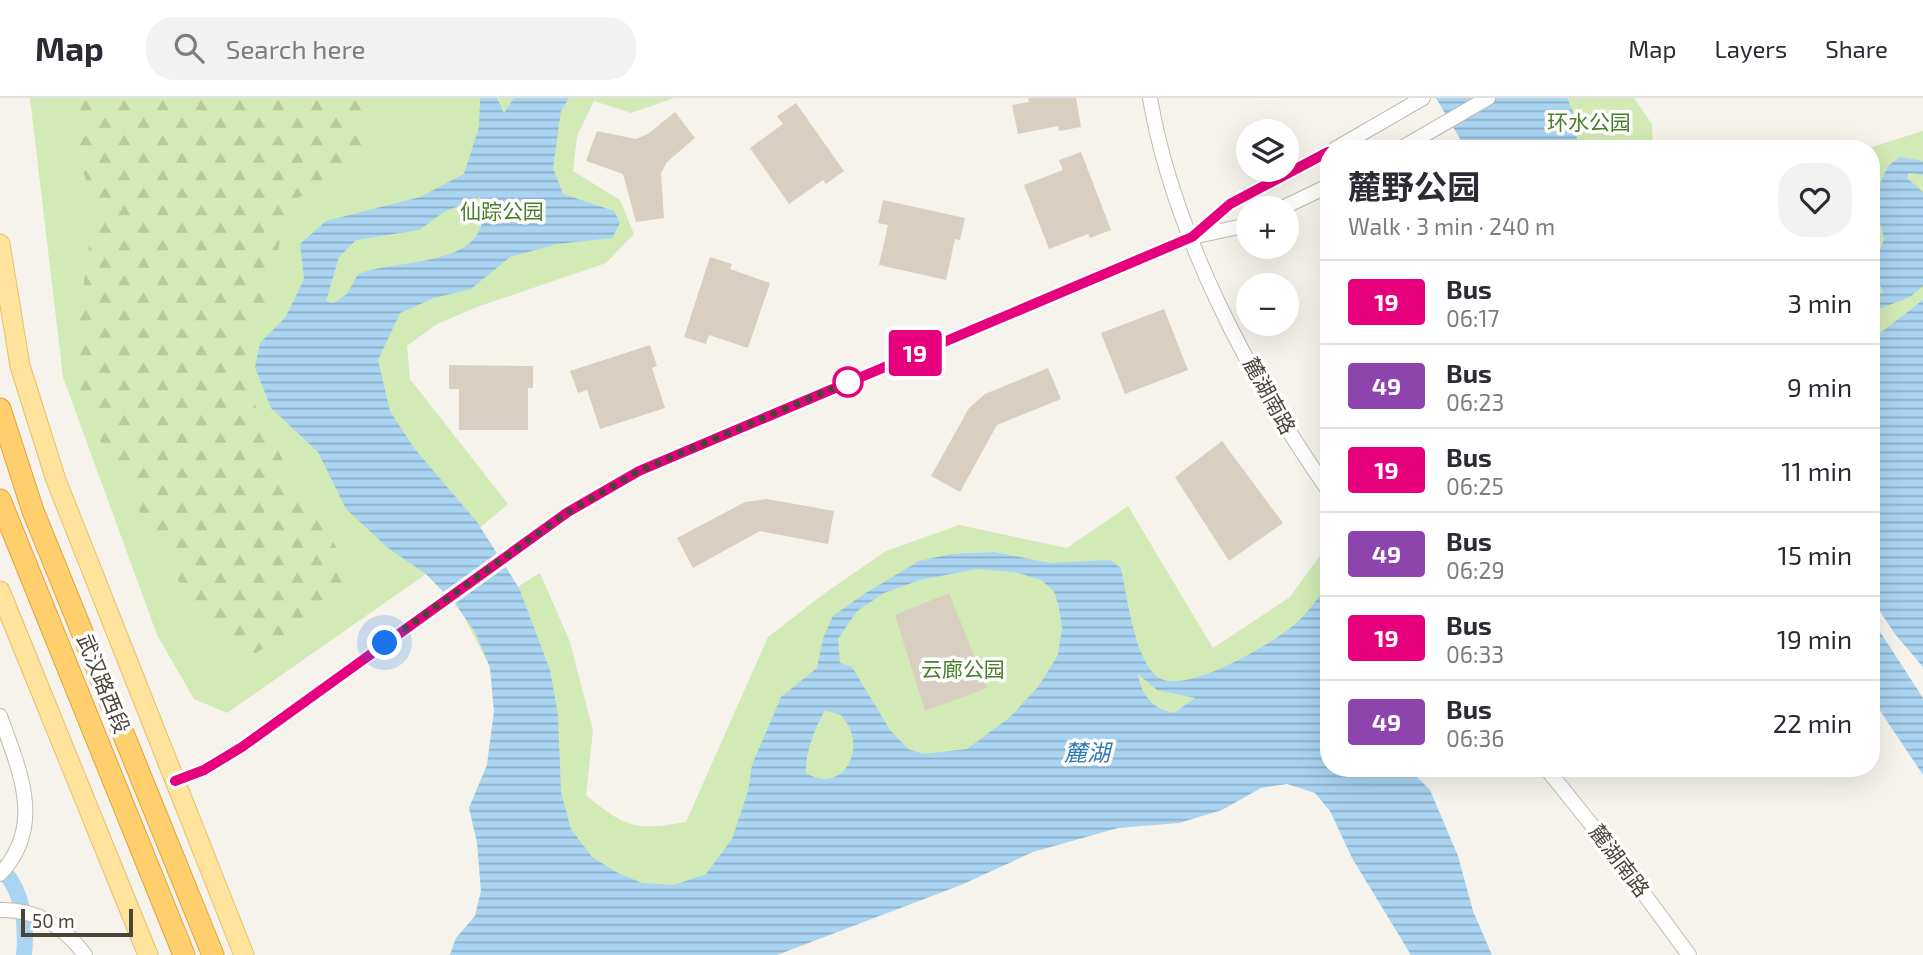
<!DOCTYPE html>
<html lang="en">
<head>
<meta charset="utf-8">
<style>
  :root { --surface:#fff; --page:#f2f2f3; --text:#2b2b33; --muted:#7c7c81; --line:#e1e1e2 }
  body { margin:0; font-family:"Exo 2","Noto Sans SC",sans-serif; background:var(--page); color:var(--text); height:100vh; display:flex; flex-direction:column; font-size:26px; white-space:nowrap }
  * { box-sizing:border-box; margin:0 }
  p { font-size:23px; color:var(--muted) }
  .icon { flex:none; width:38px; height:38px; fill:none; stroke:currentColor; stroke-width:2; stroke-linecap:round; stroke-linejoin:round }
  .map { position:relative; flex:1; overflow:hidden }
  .details { position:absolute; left:1320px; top:42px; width:560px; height:637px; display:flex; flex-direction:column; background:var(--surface); border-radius:28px; box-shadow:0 7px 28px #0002 }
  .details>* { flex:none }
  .badge { padding:0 14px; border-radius:5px; font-size:24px; line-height:46px }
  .tools { position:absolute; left:1236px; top:21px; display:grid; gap:14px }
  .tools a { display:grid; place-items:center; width:63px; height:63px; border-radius:50%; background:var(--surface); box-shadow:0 7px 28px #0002; font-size:35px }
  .scale { position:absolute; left:21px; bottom:18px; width:112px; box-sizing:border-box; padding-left:7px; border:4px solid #4b4439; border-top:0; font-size:19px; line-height:24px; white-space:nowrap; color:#4b4439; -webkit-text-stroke:5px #fff; paint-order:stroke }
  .you { position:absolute; width:35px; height:35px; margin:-18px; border:5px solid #fff; border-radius:50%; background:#1a73e8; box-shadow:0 0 0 10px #1a73e833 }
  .map>.badge { position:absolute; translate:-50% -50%; box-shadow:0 0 0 4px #fff }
  .round { display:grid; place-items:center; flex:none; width:74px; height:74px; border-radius:28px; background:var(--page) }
  .overview { display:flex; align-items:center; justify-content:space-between; height:119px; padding:0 28px }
  h1 { font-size:33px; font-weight:700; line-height:52px }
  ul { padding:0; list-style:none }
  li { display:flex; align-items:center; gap:21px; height:84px; padding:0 28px; border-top:2px solid var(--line) }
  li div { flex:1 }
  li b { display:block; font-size:26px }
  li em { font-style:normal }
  li .badge { min-width:77px; font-weight:700; text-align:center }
  header { display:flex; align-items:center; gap:42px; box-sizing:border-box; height:98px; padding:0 35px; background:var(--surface); border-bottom:2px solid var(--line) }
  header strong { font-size:33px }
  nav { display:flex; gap:38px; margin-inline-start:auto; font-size:24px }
  .search { width:490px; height:63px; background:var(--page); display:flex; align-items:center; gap:18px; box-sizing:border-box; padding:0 24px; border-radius:28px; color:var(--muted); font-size:26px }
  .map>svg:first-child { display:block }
  .green { fill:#d2eab5 }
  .forest { fill:url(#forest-firs) }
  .water { fill:url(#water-rules); fill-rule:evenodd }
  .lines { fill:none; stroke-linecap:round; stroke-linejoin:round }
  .canal { stroke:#a9d4f2; stroke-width:16 }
  .building { fill:#d8cfc1 }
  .minor-casing { stroke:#c2bbae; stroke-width:16 }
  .major-casing { stroke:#e6c16a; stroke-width:21 }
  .highway-casing { stroke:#e0a43c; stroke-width:23 }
  .minor { stroke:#fff; stroke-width:14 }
  .major { stroke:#ffe39c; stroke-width:19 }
  .highway { stroke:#ffcf6e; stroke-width:21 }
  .line-casing { stroke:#fff; stroke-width:16 }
  .line { stroke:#e6007e; stroke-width:10 }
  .walk { stroke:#4b4439; stroke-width:7; stroke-dasharray:0 12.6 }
  .stop-dot { fill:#fff; stroke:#e6007e; stroke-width:3.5 }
  .labels { text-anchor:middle; stroke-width:7; stroke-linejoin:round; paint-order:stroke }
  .park-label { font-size:21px; fill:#4a7f2a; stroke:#fff }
  .street-label { font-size:21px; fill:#4b4439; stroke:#fff }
  .water-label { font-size:23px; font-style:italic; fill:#2e7ab2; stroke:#fff }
</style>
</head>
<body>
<header>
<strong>Map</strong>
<div class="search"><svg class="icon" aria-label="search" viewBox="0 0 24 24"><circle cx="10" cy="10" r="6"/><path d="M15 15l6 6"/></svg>Search here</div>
<nav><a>Map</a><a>Layers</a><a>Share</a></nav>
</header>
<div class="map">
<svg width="1923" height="857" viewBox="0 0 1923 857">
  <defs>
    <pattern id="forest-firs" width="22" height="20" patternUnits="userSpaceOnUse" patternTransform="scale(1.75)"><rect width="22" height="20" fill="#d2eab5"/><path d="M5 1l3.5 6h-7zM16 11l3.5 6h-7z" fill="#b6ca9c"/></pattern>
    <pattern id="water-rules" width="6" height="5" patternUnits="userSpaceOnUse" patternTransform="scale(1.75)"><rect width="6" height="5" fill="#a9d4f2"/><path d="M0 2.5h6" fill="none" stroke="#8caec5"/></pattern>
  </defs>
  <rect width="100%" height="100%" fill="#f6f3ec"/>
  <g class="green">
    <polygon points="30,0 674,0 631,15 594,3 577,38 573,73 620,102 634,136 606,165 477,209 437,226 407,248 410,281 508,406 426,476 227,615 194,601 157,537 63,279"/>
    <polygon points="1553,0 1634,0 1652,26 1653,51 1531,51"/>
    <polygon points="1923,33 1923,240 1871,275 1871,51 1865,51"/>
    <path d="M1128,408L1213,550L1290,499L1327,448L1328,599L450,857L456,840L475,818L481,793L477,744L469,710L487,667L494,613L490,569L465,521L540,475L570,544L593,633L586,697C626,730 635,733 686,724L768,539L825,495L886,453L959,427L1067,450Z"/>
  </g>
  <polygon class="forest" points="81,0 360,0 369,32 353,64 286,108 268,209 248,246 247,291 297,390 347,465 364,481 324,514 254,556 201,523 97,337 72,274 95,103 77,60"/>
  <g class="water">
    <path d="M480,0H497L504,15L514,0H569L561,13L553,70L563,96L614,113L620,125L612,140L557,146L510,159L471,191L434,200L400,215L378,262L390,313L414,350L477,424L519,490L550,572L558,617L561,694L571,731L592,759L618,775L642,785L674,787L706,776L732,741L748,693L752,667L781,599L817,570L823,540L833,518L864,496L919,463L951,456L994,454L1050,465L1110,462L1121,470C1127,498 1134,557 1155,577C1180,602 1271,546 1294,527C1307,516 1318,500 1328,486V670H1408L1430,692L1458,758L1473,813L1492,857H1411L1352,760L1330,713L1315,695L1287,686L1261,690L1222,712L1179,725L1118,730L1033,754L961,787L777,857H450L456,840L475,818L481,793L477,744L469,710L487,667L494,613L490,569L475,534L456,507L426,476L388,450L346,411L318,354L271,310L255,269L260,245L285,220L304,181L300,146L326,123L420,99L464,76L479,29ZM480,99L486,109C484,117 482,128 478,135C461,167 387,164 358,176L347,196L333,205L326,203L339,159L356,142L419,132L444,114ZM977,471L1015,474L1041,482L1054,493L1059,510L1062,530L1058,557L1038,589L1009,620L967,651L924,656L908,651L890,632L852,569L840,565L838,541L857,513L884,495L920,482ZM1138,576L1157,592L1195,600L1174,615C1153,611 1141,597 1138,576ZM825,612L841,617C870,649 843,698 806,675C805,655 815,630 825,612Z"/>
    <polygon points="1436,0 1567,0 1574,16 1578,51 1466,51"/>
    <polygon points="1900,59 1923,63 1923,77 1909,75 1907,80 1923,94 1923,188 1910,199 1871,214 1871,200 1883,194 1880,187 1871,184 1876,175 1871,169 1871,132 1876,152 1881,151 1884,140 1873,100 1888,68"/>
    <polygon points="1923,202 1923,569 1895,536 1871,500 1871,242"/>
    <polygon points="1871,520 1923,600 1923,677 1871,599"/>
  </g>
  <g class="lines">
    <path class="canal" d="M0,770C23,790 27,828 24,857"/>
  </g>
  <g class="building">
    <polygon points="1028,0 1076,0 1081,29 1059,33 1058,28 1018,36 1012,7 1029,4"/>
    <polygon points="796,5 844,73 826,86 823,82 789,106 750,50 783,26 777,18"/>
    <polygon points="675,14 695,40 667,64 661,75 664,120 636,124 623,76 586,63 597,33 636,41 648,36"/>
    <polygon points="1081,54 1111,132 1090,140 1088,136 1049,151 1024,87 1063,72 1059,62"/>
    <polygon points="883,102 965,120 960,142 955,141 946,182 879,167 888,127 878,125"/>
    <polygon points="710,159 732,166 730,171 770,185 748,250 709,237 706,246 684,239"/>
    <polygon points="1164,211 1188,272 1125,296 1101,235"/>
    <polygon points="650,247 657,268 652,270 665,310 600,331 587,292 578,295 570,273"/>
    <polygon points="449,267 533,268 533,290 528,290 528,332 459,332 459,291 449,291"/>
    <polygon points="1048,270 1061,301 997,327 960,394 931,378 969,310 985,296"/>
    <polygon points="1222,343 1283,425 1229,463 1175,379"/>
    <polygon points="767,401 834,413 828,446 760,433 693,470 677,440 745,404"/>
    <polygon points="949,495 987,590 925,613 895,517"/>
  </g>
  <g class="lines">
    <defs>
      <g id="minor">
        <path d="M1150,0C1173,135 1250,281 1328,392"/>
        <polyline points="1335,51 1423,0"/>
        <polyline points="1400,51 1488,0"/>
        <polyline points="1282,110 1328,88"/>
        <polyline points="1248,127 1192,139 1230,106 1328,54"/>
        <path d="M0,618C19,671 46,728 0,776"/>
        <polyline points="1546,670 1611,751 1689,857"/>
        <polyline points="175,683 204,672 242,649 568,414 639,373 1192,139"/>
        <path d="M0,812C37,811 64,828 85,857"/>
      </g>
      <g id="major">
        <polyline points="0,146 20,268 56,382 244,857"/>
        <polyline points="0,493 148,857"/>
      </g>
      <g id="highway">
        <polyline points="0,311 33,413 213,857"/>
        <polyline points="0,402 184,857"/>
      </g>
    </defs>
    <use href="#minor" class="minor-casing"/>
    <use href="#major" class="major-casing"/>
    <use href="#highway" class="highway-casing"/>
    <use href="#minor" class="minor"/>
    <use href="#major" class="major"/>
    <use href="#highway" class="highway"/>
  </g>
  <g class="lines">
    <defs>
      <polyline id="line" points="175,683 204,672 242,649 568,414 639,373 1192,139 1230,106 1328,54"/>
    </defs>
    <use href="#line" class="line-casing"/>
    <use href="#line" class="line"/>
    <polyline class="walk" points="385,545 568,414 639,373 848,284"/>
  </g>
  <circle class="stop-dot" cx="848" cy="284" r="14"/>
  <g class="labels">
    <g class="park-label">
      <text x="1589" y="32">环水公园</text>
      <text x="502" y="121">仙踪公园</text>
      <text x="963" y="579">云廊公园</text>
    </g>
    <g class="street-label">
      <text transform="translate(1269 298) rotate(61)" y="7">麓湖南路</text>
      <text transform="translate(103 586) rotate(68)" y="7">武汉路西段</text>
      <text transform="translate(1619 763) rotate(53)" y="7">麓湖南路</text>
    </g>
    <g class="water-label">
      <text x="1087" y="663">麓湖</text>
    </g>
  </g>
</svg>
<div class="tools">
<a><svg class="icon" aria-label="layers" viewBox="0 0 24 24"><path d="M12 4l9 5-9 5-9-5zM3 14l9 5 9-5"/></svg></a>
<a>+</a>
<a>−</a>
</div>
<div class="scale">50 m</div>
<div class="you" style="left:385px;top:545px"></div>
<b class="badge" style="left:915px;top:255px;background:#e6007e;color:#fff">19</b>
<section class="details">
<div class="overview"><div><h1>麓野公园</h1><p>Walk · 3 min · 240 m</p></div><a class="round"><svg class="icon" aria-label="heart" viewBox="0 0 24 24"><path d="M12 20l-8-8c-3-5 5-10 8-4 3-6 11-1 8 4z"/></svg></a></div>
<ul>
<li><span class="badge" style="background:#e6007e;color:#fff">19</span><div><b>Bus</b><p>06:17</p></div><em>3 min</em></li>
<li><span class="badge" style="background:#8e44ad;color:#fff">49</span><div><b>Bus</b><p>06:23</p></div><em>9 min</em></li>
<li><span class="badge" style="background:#e6007e;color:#fff">19</span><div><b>Bus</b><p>06:25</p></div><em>11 min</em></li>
<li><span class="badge" style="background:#8e44ad;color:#fff">49</span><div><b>Bus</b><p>06:29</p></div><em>15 min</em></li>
<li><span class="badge" style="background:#e6007e;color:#fff">19</span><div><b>Bus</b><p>06:33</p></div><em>19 min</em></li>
<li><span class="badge" style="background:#8e44ad;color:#fff">49</span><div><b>Bus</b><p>06:36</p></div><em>22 min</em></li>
</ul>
</section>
</div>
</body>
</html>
